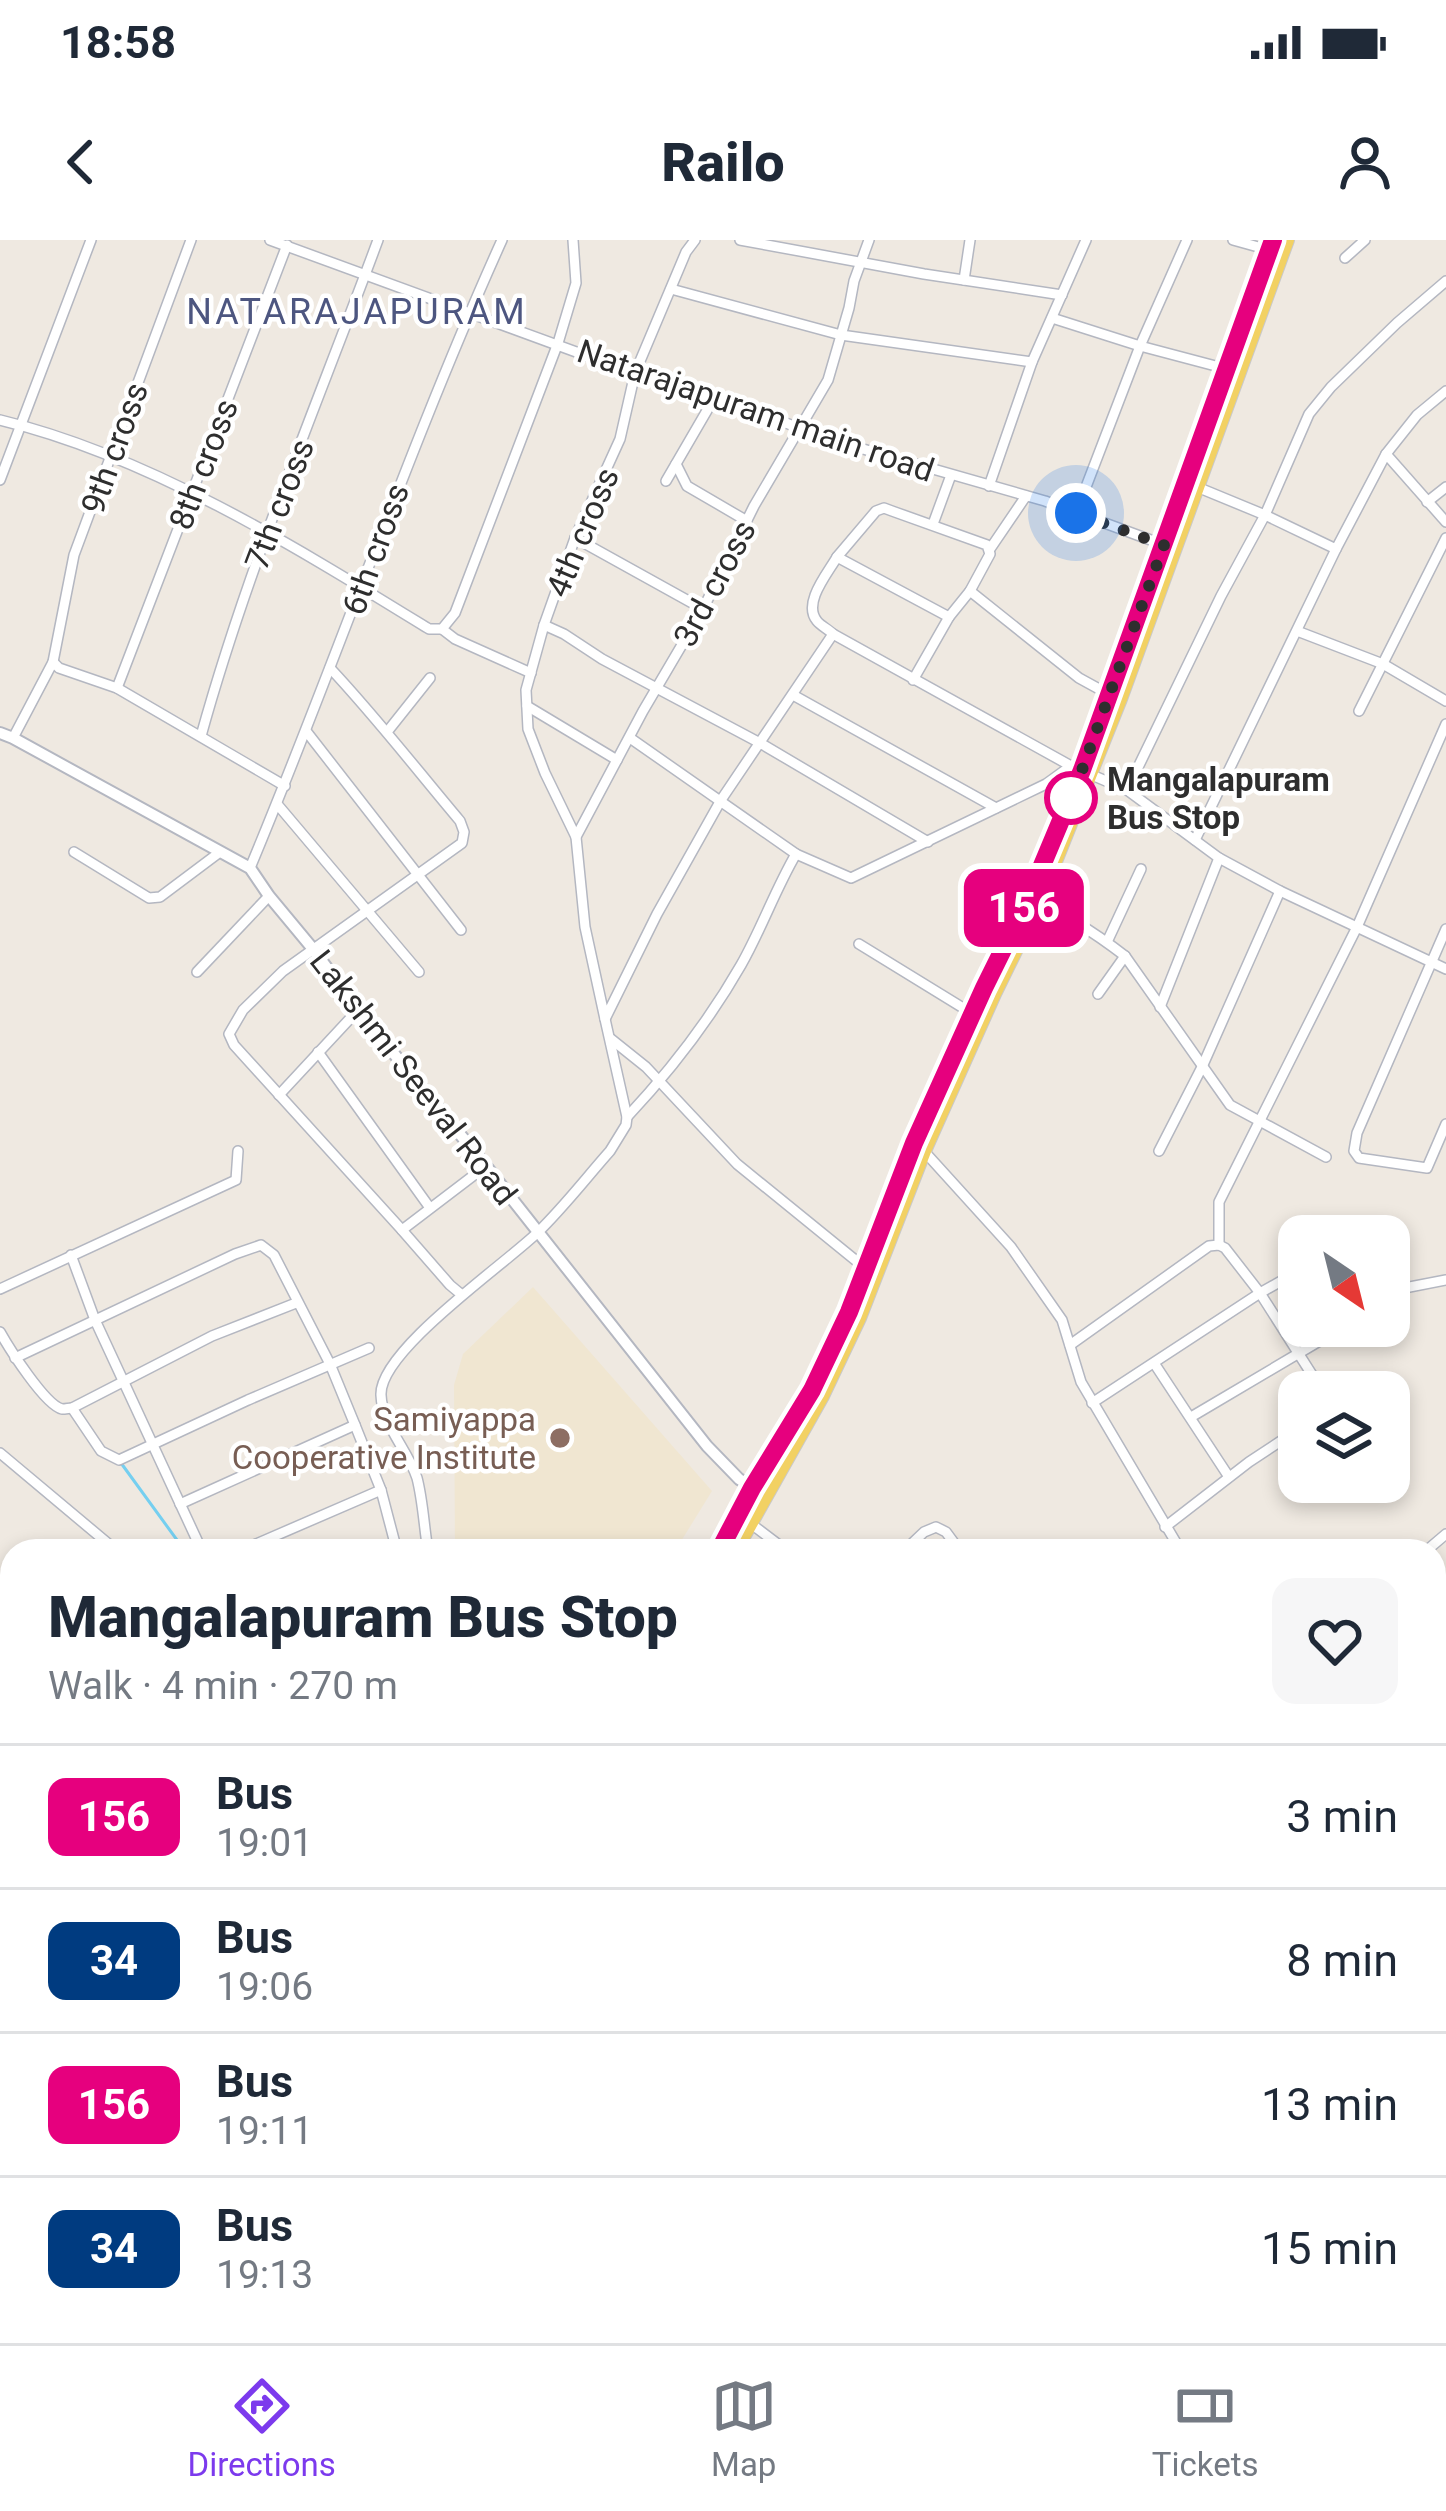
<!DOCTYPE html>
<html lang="en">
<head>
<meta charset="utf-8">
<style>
  :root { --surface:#fff; --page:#f6f6f7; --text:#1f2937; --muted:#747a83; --line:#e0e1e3; --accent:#7c3aed }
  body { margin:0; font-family:Roboto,sans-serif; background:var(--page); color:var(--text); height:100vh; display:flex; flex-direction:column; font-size:45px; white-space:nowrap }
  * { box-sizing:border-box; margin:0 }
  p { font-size:39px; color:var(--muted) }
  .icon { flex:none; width:66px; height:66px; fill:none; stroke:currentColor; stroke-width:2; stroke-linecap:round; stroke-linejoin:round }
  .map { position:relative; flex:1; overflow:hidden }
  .panel { position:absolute; left:0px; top:1299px; width:1446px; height:804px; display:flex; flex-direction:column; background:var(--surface); border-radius:36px 36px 0 0; box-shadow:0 6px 18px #0003 }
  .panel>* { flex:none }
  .badge { padding:0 24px; border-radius:18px; font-size:42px; line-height:78px }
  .needle { width:78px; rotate:145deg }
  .fabs { position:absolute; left:1278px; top:975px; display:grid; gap:24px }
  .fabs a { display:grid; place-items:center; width:132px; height:132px; border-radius:24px; background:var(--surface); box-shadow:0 6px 18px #0003; font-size:60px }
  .you { position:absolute; width:60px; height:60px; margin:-30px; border:9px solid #fff; border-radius:50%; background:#1a73e8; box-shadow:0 0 0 18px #1a73e833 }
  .map>.badge { position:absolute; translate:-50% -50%; box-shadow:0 0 0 6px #fff }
  .round { display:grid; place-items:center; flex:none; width:126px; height:126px; border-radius:24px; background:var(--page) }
  .summary { display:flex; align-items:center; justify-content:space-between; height:204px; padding:0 48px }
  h1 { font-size:57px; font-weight:800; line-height:90px }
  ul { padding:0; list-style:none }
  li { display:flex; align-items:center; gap:36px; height:144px; padding:0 48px; border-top:3px solid var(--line) }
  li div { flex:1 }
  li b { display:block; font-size:45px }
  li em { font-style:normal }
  li .badge { min-width:132px; font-weight:700; text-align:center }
  .status { display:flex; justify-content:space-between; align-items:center; height:84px; padding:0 60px; background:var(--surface); direction:ltr }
  .status svg { height:33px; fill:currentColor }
  header { display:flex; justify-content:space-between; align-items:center; height:156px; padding:0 48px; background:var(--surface); font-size:54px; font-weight:800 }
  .dock { display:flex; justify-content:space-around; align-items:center; height:168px; border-top:3px solid var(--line); background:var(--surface); font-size:33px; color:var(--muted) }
  .dock a { display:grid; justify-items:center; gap:6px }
  .dock .active { color:var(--accent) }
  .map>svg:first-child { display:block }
  .education { fill:#f0e6d1 }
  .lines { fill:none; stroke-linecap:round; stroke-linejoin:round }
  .stream { stroke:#75cff0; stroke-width:3 }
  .minor-casing { stroke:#b4b7c1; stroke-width:12 }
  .tertiary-casing { stroke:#b4b7c1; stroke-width:14 }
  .primary-casing { stroke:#c9c9c9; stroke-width:16 }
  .minor { stroke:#fff; stroke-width:9 }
  .tertiary { stroke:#fff; stroke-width:10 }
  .primary { stroke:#f2d163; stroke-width:14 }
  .rail { stroke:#a3a6b8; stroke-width:3 }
  .line-casing { stroke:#fff; stroke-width:27 }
  .line { stroke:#e6007e; stroke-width:18 }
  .walk { stroke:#2e2e2e; stroke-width:12; stroke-dasharray:0 21.6 }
  .stop-dot { fill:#fff; stroke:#e6007e; stroke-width:6 }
  .education-dot { fill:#8d6e63; stroke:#fff; stroke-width:4.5 }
  .labels { text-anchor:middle; stroke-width:9; stroke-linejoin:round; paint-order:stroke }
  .street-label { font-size:33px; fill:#2e2e2e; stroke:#fff }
  .stop-label { font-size:33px; font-weight:bold; fill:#2e2e2e; stroke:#fff; text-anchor:start }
  .education-label { font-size:33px; fill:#785e54; stroke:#fff; text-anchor:end }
  .neighbourhood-label { font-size:36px; letter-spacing:3px; fill:#4d5680; stroke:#fff }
</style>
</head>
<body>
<div class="status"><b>18:58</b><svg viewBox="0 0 49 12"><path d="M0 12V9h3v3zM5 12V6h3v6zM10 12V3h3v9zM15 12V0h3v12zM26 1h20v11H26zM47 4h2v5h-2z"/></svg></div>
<header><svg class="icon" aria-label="back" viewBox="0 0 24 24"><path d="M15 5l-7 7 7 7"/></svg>Railo<svg class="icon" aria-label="person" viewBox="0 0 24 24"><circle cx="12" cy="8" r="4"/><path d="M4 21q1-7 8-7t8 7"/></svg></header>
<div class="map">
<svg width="1446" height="2103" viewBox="0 0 1446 2103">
  <rect width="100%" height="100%" fill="#efe9e1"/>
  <polygon class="education" points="533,1047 712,1251 675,1311 455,1311 454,1145 463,1114"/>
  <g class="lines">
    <g class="stream">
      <polyline points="121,1223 185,1311"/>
      <polyline points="593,2091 595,2103"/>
    </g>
    <defs>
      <g id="minor">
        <polyline points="270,0 609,124 716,155 821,197 1045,261 1167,306"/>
        <polyline points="740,0 924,34 1062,55"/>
        <path d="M869,0L854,41L849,68L828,140L754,266L703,369L643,471L576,597L585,687L605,779L657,674L721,560L833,394C828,389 821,386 817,381C802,363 828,333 837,317L949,377L970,351L1079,438L1110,455"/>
        <polyline points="1233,0 1269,10"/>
        <polyline points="1345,18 1365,0"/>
        <polyline points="964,40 970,0"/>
        <polyline points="671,49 841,95 1032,122"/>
        <polyline points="1052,78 1140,106 1227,129"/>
        <path d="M0,180C150,216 299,309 429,389H442L455,373L558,103L576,43L573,0"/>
        <polyline points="1386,214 1446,282"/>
        <polyline points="676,224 687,246 747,281"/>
        <polyline points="0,240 91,0"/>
        <polyline points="666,241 716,155"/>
        <polyline points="989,246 1032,122 1086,0"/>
        <polyline points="1427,262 1446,247"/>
        <polyline points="1076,273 1140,106 1187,0"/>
        <polyline points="933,284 951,235"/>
        <polyline points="575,298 703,369"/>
        <polyline points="990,309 1026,256"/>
        <polyline points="1336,309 1386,214 1417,175 1446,151"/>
        <polyline points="837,317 876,271 884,268 892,271 987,305 990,314 970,351"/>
        <polyline points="544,385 564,394 602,419 760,503 928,602"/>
        <polyline points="442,389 455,399 531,433"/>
        <polyline points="1297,391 1383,424 1446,461"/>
        <polyline points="833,394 1071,526 1127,550 1219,618 1280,651 1446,729"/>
        <polyline points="53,422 59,428 117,448 285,546"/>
        <path d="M330,428C376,477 417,530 460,581L464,592L462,603L283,731L243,770L229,794L234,805L402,990L486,926"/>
        <polyline points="913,440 949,377"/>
        <polyline points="117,448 287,5"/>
        <polyline points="793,455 996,568"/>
        <polyline points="527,466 617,520"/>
        <polyline points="1359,471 1446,298"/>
        <polyline points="306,491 461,690"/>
        <polyline points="387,492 430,438"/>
        <path d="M201,496C248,326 317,165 378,0"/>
        <polyline points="13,498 53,422 74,315 191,0"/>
        <polyline points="630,498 796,614 851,638 1046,544 1071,526"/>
        <polyline points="1127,550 1221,356 1265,275 1309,174 1331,147 1397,83 1446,41"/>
        <polyline points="277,564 419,732"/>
        <polyline points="576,597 545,533 528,489 526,450 544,385 575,298 620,199 635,133 686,12 695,0"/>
        <polyline points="1195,600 1336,309 1265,275 1197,247"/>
        <polyline points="74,612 149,658 160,657 220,612"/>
        <path d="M250,628C337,420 409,206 502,0"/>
        <path d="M1038,664C1069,675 1099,696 1125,716L1230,865L1326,917"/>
        <polyline points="1446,689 1357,893 1354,911 1359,918 1427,928 1446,884"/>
        <polyline points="1107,702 1141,629"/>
        <polyline points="859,704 973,774"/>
        <polyline points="197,732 269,656"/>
        <polyline points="1098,754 1125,716"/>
        <polyline points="1160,767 1219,618"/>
        <polyline points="611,799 646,827 737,924 865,1028"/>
        <polyline points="318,812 430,968"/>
        <polyline points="279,855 358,770"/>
        <path d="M627,877C671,830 709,781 741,725C761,690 775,650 796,614"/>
        <polyline points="923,910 1011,1007 1062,1080 1081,1142 1181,1311"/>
        <polyline points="1159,911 1202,827 1280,651"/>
        <polyline points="402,990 450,1045 462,1055"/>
        <polyline points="1219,1005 1219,962 1357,687 1446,484"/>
        <polyline points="71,1015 95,1080 202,1311"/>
        <polyline points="0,1049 236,940 238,911"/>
        <polyline points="1389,1051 1446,1040"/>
        <path d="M0,1092C9,1108 45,1165 62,1169C66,1169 69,1168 72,1168L212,1096L296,1063"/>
        <polyline points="1070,1105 1209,1006 1219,1005 1225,1008 1260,1053 1323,1152"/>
        <polyline points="15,1118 235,1014 261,1005 274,1015 330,1124 355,1185 381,1250 397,1311"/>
        <polyline points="1154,1123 1229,1237"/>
        <polyline points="1092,1163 1260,1053 1290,1036 1299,1037"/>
        <polyline points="72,1168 101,1211 119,1220 248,1160 369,1108"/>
        <polyline points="1191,1177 1345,1086"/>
        <polyline points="0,1213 117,1311"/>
        <polyline points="180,1264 355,1185"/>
        <polyline points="750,1283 787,1311"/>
        <polyline points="1165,1287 1249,1222 1299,1189"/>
        <polyline points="240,1311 381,1250"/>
        <path d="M428,1311C424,1287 423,1261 417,1238C408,1210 382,1185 381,1155C379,1111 504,1025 537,993C563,968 586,938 610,911L626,885L627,877L605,779"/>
        <polyline points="904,1311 924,1292 936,1287 946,1292 960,1311"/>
        <polyline points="1426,1311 1446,1294"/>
        <polyline points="0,1378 12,1391"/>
        <polyline points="1434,1395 1446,1409"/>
        <polyline points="0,1463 12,1454"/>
        <polyline points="0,1582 12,1573"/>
        <polyline points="1434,1618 1446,1608"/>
        <polyline points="0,1671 12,1667"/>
        <polyline points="0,1764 12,1765"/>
        <polyline points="1434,1790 1446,1809"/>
        <polyline points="0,1855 12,1866"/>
        <polyline points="1434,1862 1446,1852"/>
        <polyline points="0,1900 12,1890"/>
        <polyline points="1434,2002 1446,1992"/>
        <polyline points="0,2008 12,2016"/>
        <polyline points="115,2091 129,2103"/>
        <polyline points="506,2091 518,2103"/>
        <polyline points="566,2091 567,2103"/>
        <polyline points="634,2091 639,2103"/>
        <polyline points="704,2091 710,2103"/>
        <polyline points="429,2103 438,2091"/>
        <polyline points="720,2103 743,2091"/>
        <polyline points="859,2103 875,2091"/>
        <polyline points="951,2103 962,2091"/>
        <polyline points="1052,2103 1056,2098 1056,2091"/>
        <polyline points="1112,2103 1122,2091"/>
        <polyline points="1320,2103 1334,2091"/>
        <polyline points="1424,2103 1446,2084"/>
      </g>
      <polyline id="tertiary" points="0,493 13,498 250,628 269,656 313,709 358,770 486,926 707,1206 739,1239 766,1256"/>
      <g id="primary">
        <polyline points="720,1311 752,1248 812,1151 849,1072 914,903 984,749 1028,659 1082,530 1273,0"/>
        <polyline points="735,1311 822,1156 859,1078 924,911 994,754 1038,664 1120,459 1287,0"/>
        <polyline points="241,2103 248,2091"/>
        <polyline points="255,2103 263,2091"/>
      </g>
    </defs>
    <use href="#minor" class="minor-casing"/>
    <use href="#tertiary" class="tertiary-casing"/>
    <use href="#primary" class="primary-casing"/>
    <use href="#minor" class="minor"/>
    <use href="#tertiary" class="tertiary"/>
    <use href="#primary" class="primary"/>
    <g class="rail">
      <polyline points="1434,1920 1446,1910"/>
      <polyline points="1214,2103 1228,2091"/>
    </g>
  </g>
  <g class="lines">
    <defs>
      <polyline id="line" points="719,1311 752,1248 812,1150 849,1072 914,903 984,748 1028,659 1082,530 1273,0"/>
    </defs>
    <use href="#line" class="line-casing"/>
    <use href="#line" class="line"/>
    <polyline class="walk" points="1071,558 1064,573 1082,530 1164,305 1076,273"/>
  </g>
  <circle class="stop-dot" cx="1071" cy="558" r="24"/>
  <circle class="education-dot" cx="560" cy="1198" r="12"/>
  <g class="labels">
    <g class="street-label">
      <text transform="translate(756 170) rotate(19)" y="12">Natarajapuram main road</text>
      <text transform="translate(114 208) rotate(-70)" y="12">9th cross</text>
      <text transform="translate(203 224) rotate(-69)" y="12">8th cross</text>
      <text transform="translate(279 264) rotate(-69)" y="12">7th cross</text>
      <text transform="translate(582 292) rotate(-67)" y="12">4th cross</text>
      <text transform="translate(375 309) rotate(-70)" y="12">6th cross</text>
      <text transform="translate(714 343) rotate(-62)" y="12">3rd cross</text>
      <text transform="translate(414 837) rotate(52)" y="12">Lakshmi Seeval Road</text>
    </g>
    <g class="stop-label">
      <text x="1107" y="551">Mangalapuram<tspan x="1107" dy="38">Bus Stop</tspan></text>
    </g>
    <g class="education-label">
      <text x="536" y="1191">Samiyappa<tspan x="536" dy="38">Cooperative Institute</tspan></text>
    </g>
    <g class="neighbourhood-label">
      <text x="357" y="84">NATARAJAPURAM</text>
    </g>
  </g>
</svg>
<div class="fabs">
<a><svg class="needle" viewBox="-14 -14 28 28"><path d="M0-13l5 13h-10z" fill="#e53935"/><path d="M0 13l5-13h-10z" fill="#747a83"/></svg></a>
<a><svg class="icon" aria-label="layers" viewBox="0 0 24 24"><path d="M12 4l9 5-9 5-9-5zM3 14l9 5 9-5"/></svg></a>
</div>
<div class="you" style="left:1076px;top:273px"></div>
<b class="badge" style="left:1024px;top:668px;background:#e6007e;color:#fff">156</b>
<section class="panel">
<div class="summary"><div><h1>Mangalapuram Bus Stop</h1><p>Walk · 4 min · 270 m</p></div><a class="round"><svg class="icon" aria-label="heart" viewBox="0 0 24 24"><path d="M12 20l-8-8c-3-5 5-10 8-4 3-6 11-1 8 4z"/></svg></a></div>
<ul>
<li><span class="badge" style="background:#e6007e;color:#fff">156</span><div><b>Bus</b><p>19:01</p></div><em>3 min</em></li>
<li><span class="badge" style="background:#003b80;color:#fff">34</span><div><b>Bus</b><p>19:06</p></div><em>8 min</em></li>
<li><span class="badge" style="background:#e6007e;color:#fff">156</span><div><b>Bus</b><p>19:11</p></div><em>13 min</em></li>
<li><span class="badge" style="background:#003b80;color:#fff">34</span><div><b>Bus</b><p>19:13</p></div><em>15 min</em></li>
</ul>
</section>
</div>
<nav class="dock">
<a class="active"><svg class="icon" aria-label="directions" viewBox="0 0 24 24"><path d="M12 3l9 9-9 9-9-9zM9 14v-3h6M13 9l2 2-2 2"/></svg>Directions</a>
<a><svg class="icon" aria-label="map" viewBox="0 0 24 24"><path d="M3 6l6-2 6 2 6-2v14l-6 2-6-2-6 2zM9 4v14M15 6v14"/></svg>Map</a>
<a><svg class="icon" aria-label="tickets" viewBox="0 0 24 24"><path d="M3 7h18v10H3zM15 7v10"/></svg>Tickets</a>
</nav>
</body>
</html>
